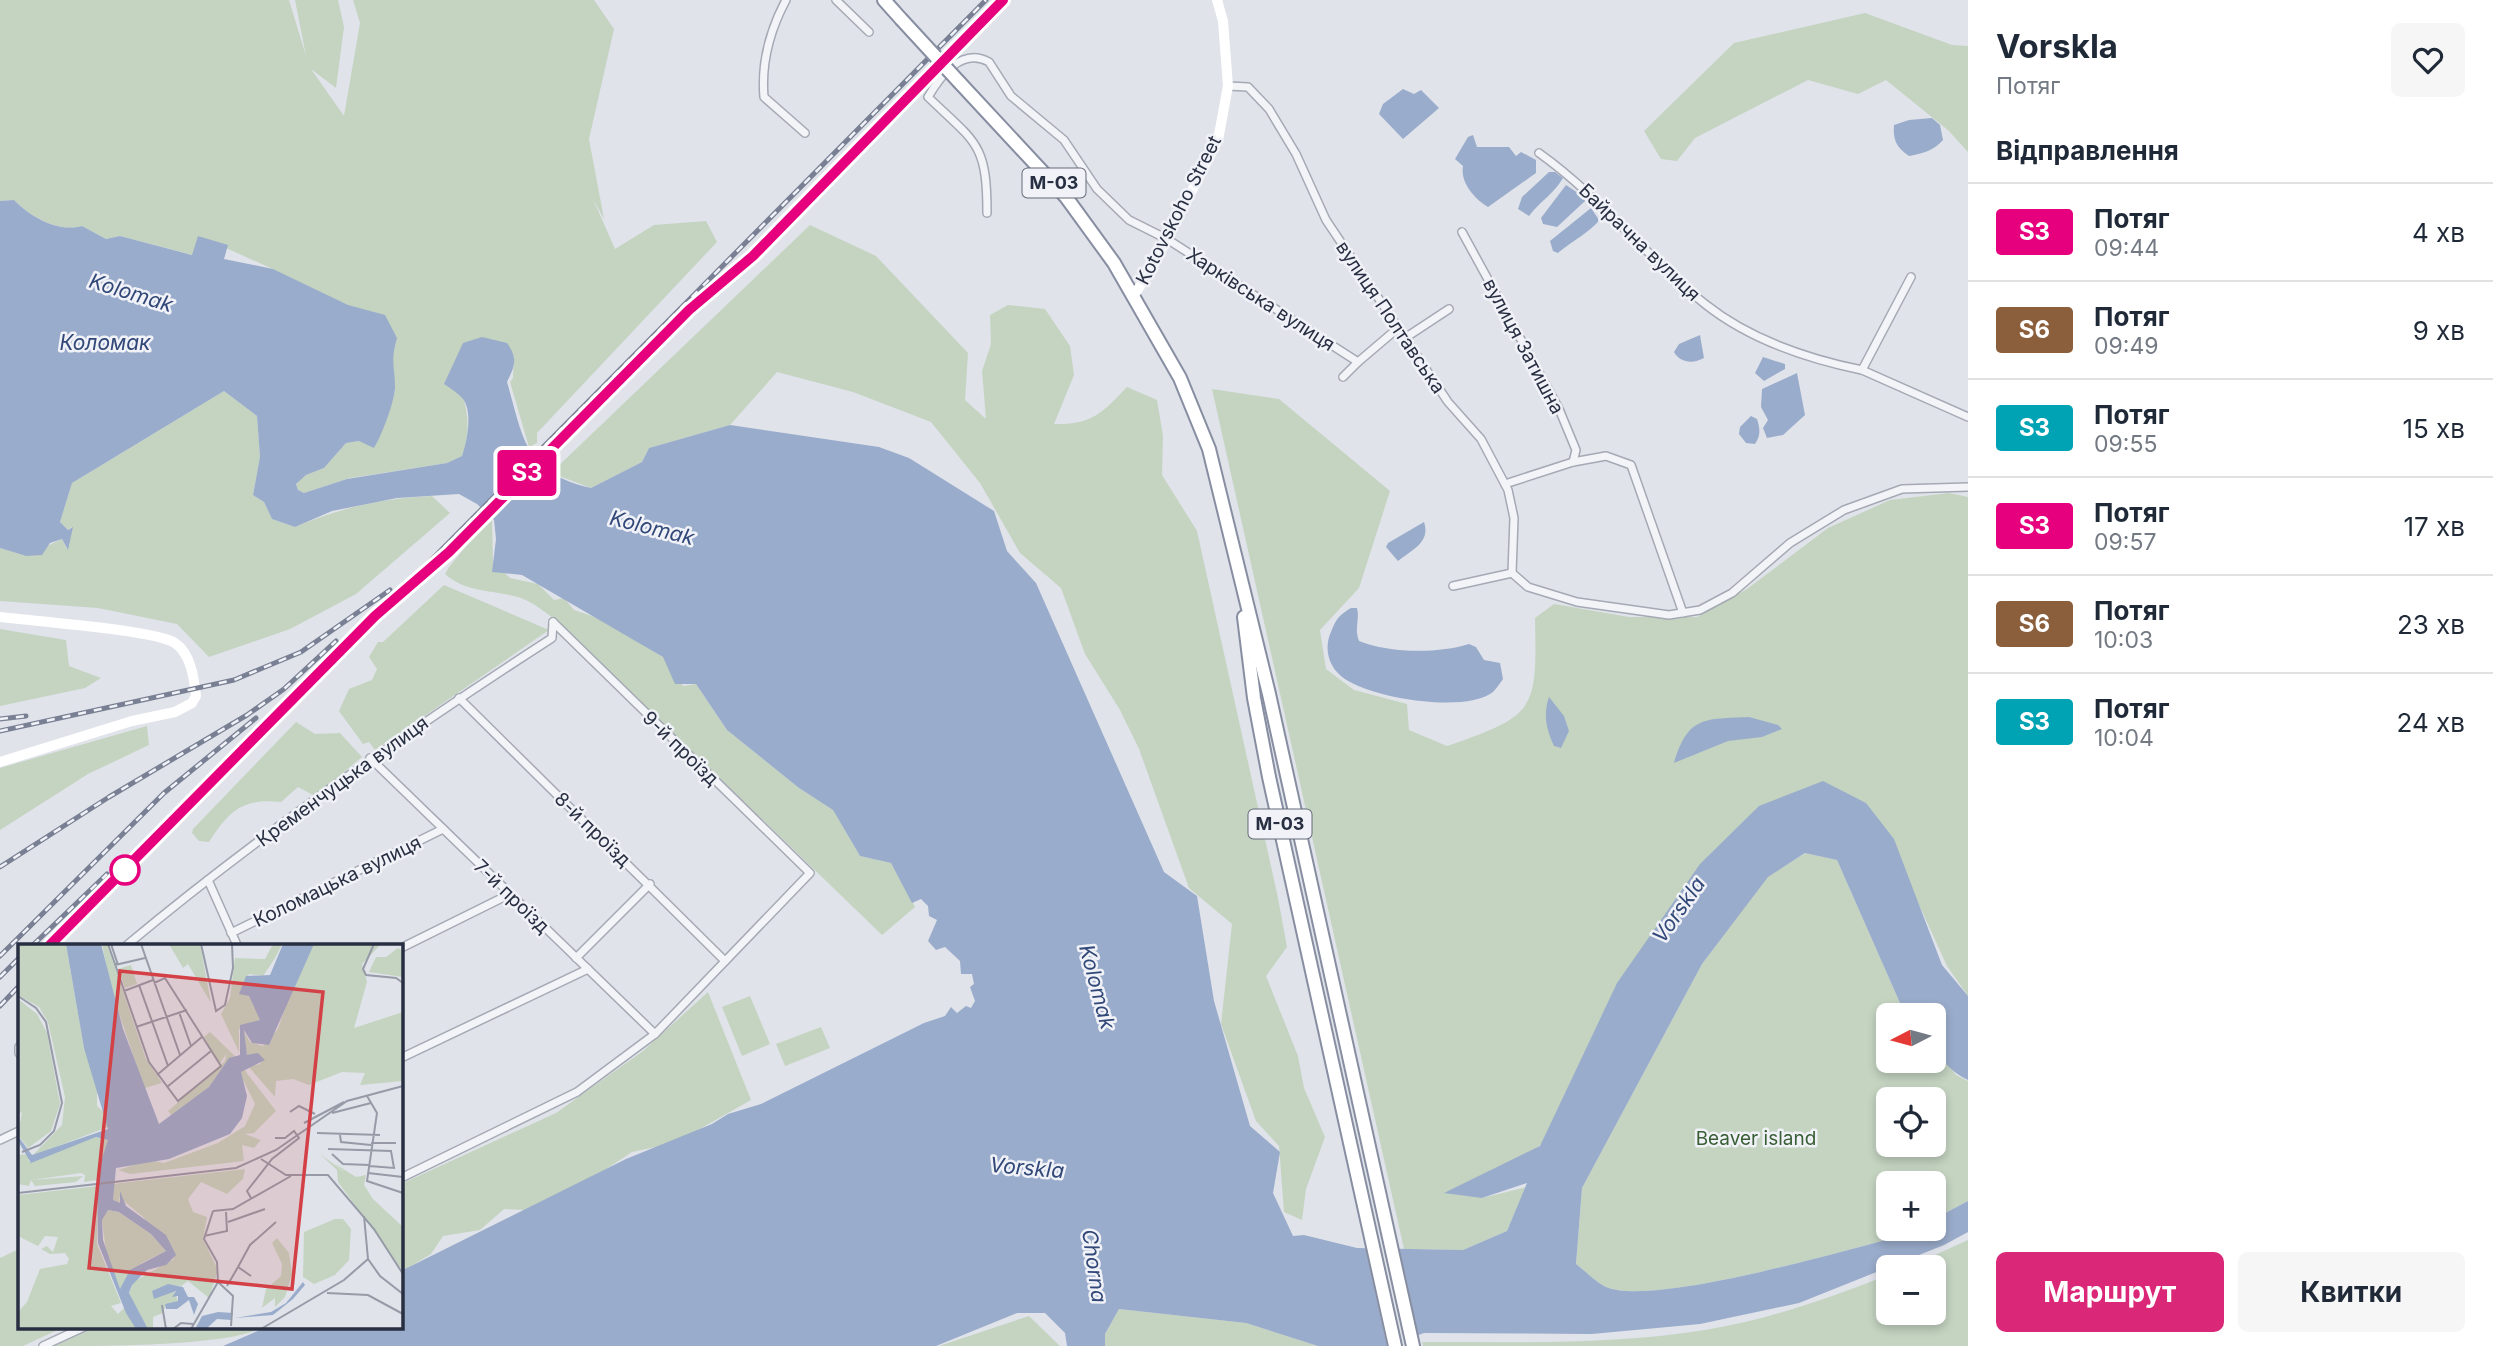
<!DOCTYPE html>
<html lang="uk">
<head>
<meta charset="utf-8">
<style>
  :root { --surface:#fff; --page:#f6f6f7; --text:#1f2937; --muted:#747a83; --line:#e0e1e3; --accent:#db2777 }
  body { margin:0; font-family:Inter,sans-serif; background:var(--page); color:var(--text); height:100vh; display:flex; flex-direction:column; font-size:26px; white-space:nowrap }
  * { box-sizing:border-box; margin:0 }
  p { font-size:23px; color:var(--muted) }
  .icon { flex:none; width:38px; height:38px; fill:none; stroke:currentColor; stroke-width:2; stroke-linecap:round; stroke-linejoin:round }
  .map { position:relative; flex:1; overflow:hidden }
  .side { display:flex; flex-direction:column; background:var(--surface); width:525px }
  .side>* { flex:none }
  .badge { padding:0 14px; border-radius:5px; font-size:24px; line-height:46px }
  .needle { width:46px; rotate:264deg }
  .controls { position:absolute; left:1876px; top:1003px; display:grid; gap:14px }
  .controls a { display:grid; place-items:center; width:70px; height:70px; border-radius:10px; background:var(--surface); box-shadow:0 4px 10px #0003; font-size:35px }
  .map>.badge { position:absolute; translate:-50% -50%; box-shadow:0 0 0 4px #fff }
  h2 { padding:0 28px; font-size:26px; line-height:63px }
  .round { display:grid; place-items:center; flex:none; width:74px; height:74px; border-radius:10px; background:var(--page) }
  .head { display:flex; align-items:center; justify-content:space-between; height:119px; padding:0 28px }
  h1 { font-size:33px; font-weight:700; line-height:52px }
  .cta { display:flex; gap:14px; margin-top:auto; padding:14px 28px }
  .cta a { flex:1; height:80px; border-radius:10px; background:var(--accent); color:#fff; font-size:28px; font-weight:700; line-height:80px; text-align:center }
  .cta a+a { background:var(--page); color:var(--text) }
  ul { padding:0; list-style:none }
  li { display:flex; align-items:center; gap:21px; height:98px; padding:0 28px; border-top:2px solid var(--line) }
  li div { flex:1 }
  li b { display:block; font-size:26px }
  li em { font-style:normal }
  li .badge { min-width:77px; font-weight:700; text-align:center }
  main { display:flex; flex:1; min-height:0 }
  .map>svg:first-child { display:block }
  .green { fill:#c4d4c1; fill-rule:evenodd }
  .water { fill:#9aaccb }
  .pier { fill:#e0e3ea }
  .lines { fill:none; stroke-linecap:round; stroke-linejoin:round }
  .street-casing { stroke:#a5a9b4; stroke-width:10 }
  .highway-casing { stroke:#878ea1; stroke-width:16 }
  .street { stroke:#f3f4f8; stroke-width:7 }
  .secondary { stroke:#fff; stroke-width:10 }
  .highway { stroke:#fff; stroke-width:12 }
  .rail-casing { stroke:#798094; stroke-width:5 }
  .rail { stroke:#f0f2f7; stroke-width:2.5; stroke-dasharray:8; stroke-linecap:butt }
  .highway-bridge-casing { stroke:#878ea1; stroke-width:16; stroke-linecap:butt }
  .highway-bridge { stroke:#fff; stroke-width:12 }
  .line-casing { stroke:#fff; stroke-width:16 }
  .line { stroke:#e6007e; stroke-width:10 }
  .stop-dot { fill:#fff; stroke:#e6007e; stroke-width:3.5 }
  .labels { text-anchor:middle; stroke-width:5; stroke-linejoin:round; paint-order:stroke }
  .shield { fill:#f0f2f7; stroke:#646a78; stroke-width:2 }
  .shield-label { font-size:18px; font-weight:bold; fill:#282f42 }
  .street-label { font-size:19px; fill:#282f42; stroke:#f0f2f7 }
  .park-label { font-size:19px; fill:#385e35; stroke:#f0f2f7 }
  .water-label { font-size:21px; font-style:italic; fill:#314878; stroke:#f0f2f7 }
  .inset-road { fill:none; stroke:#969ba7; stroke-width:2 }
  .view { fill:#d34147; fill-opacity:0.15; stroke:#d34147; stroke-width:3.5 }
  .inset-edge { fill:none; stroke:#282f42; stroke-width:3.5 }
</style>
</head>
<body>
<main>
<div class="map">
<svg width="1968" height="1346" viewBox="0 0 1968 1346">
  <rect width="100%" height="100%" fill="#e0e3ea"/>
  <g class="green">
    <path d="M0,0H289L306,56L295,0H338L344,27L336,88L311,69L344,116L360,23L353,0H594L614,29L589,139L604,219L593,199L615,249L654,225L706,221L717,242L537,433V443L529,447L510,382L513,378L514,355L464,400C469,418 469,439 462,456L447,463L350,478L304,493L298,490L296,484L306,475L324,468L346,443L359,441L374,447L395,391L391,360L273,269L199,236L193,255L120,236L106,239L82,226C59,233 29,216 14,200L0,201Z"/>
    <polygon points="1865,13 1952,45 1968,46 1968,152 1949,131 1886,80 1858,94 1808,80 1695,138 1677,161 1661,159 1644,131 1734,43"/>
    <path d="M810,225L876,256L968,353L965,400L986,419L982,371L991,344L990,315L1008,305L1045,309L1070,346L1074,375L1054,424C1092,425 1102,413 1127,387L1157,400L1163,436L1162,475L1197,531L1278,898L1287,947L1266,976L1298,1056L1304,1088L1325,1137L1306,1189L1302,1220L1284,1212L1279,1146L1256,1121L1221,1024L1232,924L1189,888L1139,749L1120,710L1085,654L1061,588L1020,553L980,483L931,422L853,392L777,372L730,425L649,448L642,462L591,488L551,473Z"/>
    <path d="M1212,389L1279,399L1390,491L1359,588L1320,630L1326,669L1354,690L1407,704L1409,730L1447,746C1536,715 1537,711 1535,618L1554,604L1629,617H1697L1747,589L1828,528L1890,500L1949,493L1968,497V996L1947,966L1883,826L1848,794L1597,1026L1542,1143L1528,1158L1482,1198L1527,1187L1507,1231L1463,1250L1404,1249Z"/>
    <path d="M224,391L257,416L260,457L253,495L264,502L272,519L295,527C339,508 384,498 432,496L450,513L356,594L290,629L209,657L177,624L98,608L0,601V548L26,556L62,539L67,549L72,527L68,530L60,522L72,483Z"/>
    <path d="M489,518L492,519L493,562L510,578L538,584L554,600L564,598L574,610L601,619L663,657L683,686L696,684L727,730L799,788L833,810L860,856L891,863L915,907L882,935L558,622C545,612 531,600 514,596C490,590 465,592 445,574L449,567Z"/>
    <polygon points="444,585 549,630 375,750 369,742 363,744 339,711 349,689 372,680 377,669 369,657 378,642 383,642"/>
    <polygon points="0,629 66,640 69,666 101,678 85,688 0,706"/>
    <path d="M296,722L315,734L340,733L362,757L315,796L298,787L281,802C242,798 229,811 209,842L199,841L192,833L193,829Z"/>
    <polygon points="147,726 149,745 88,774 0,830 0,768"/>
    <path d="M1806,853L1837,860L1900,1003L1910,1015H1888V1060H1934V1046L1956,1075L1968,1081V1201L1934,1219V1183H1888V1228L1914,1229L1901,1236C1846,1250 1652,1307 1606,1287C1596,1282 1585,1271 1576,1264L1582,1188L1702,964L1768,876ZM1888,1099H1934V1144H1888Z"/>
    <polygon points="708,992 751,1100 675,1143 632,1152 588,1181 528,1210 504,1209 480,1230 443,1236 431,1254 401,1272 401,1184 556,1113 643,1051"/>
    <polygon points="750,996 770,1044 742,1056 722,1007"/>
    <polygon points="821,1027 830,1048 785,1066 776,1044"/>
    <path d="M1968,1240V1346H1423L1422,1342C1516,1342 1611,1345 1705,1330C1768,1320 1829,1298 1888,1275V1312H1934V1267H1908Z"/>
    <polygon points="19,1249 19,1327 64,1327 23,1346 0,1346 0,1258"/>
    <polygon points="1119,1309 1246,1323 1318,1346 1105,1346 1105,1334"/>
    <polygon points="1029,1316 1060,1346 939,1346"/>
    <path d="M95,1327H261C236,1346 97,1346 55,1346Z"/>
  </g>
  <g class="water">
    <polygon points="1403,89 1414,94 1421,90 1439,108 1403,139 1379,114 1383,104"/>
    <path d="M1932,118L1940,125L1943,140C1933,151 1924,153 1909,156C1896,147 1893,140 1894,125L1909,120Z"/>
    <path d="M1473,135L1477,147H1509L1516,156L1521,152L1536,160V173L1488,207C1475,199 1460,183 1463,166L1455,159L1468,137Z"/>
    <path d="M1549,172H1555L1563,178C1554,194 1540,201 1529,216L1518,209L1522,197Z"/>
    <polygon points="1566,185 1584,197 1585,201 1557,227 1543,224 1541,218"/>
    <path d="M14,200C29,216 58,233 82,226L106,239L120,236L192,255L198,236L228,245L224,259L273,269L348,305L385,315L397,338C390,363 395,365 395,388C394,403 382,435 374,448L359,441L346,443L324,468L306,475L296,484L298,490L304,493L347,479L447,463L462,456C467,442 473,412 463,399C458,393 450,388 444,384L463,343L482,337L507,343C518,358 515,366 507,382C524,440 524,472 591,488L642,462L649,448L730,425L879,447L909,458L994,511L1007,551L1036,583L1164,872L1197,896L1214,1001L1250,1126L1280,1152L1273,1193L1293,1236L1304,1235L1357,1248L1463,1250L1507,1231L1527,1183L1482,1198L1444,1193L1540,1146L1617,983L1700,864L1759,806L1823,781L1866,803L1894,839L1942,965L1968,996V1080C1938,1065 1934,1046 1934,1015H1910L1900,1003L1837,860L1805,853L1768,877L1702,964L1582,1188L1576,1264C1585,1271 1596,1282 1606,1287C1652,1307 1846,1250 1901,1236L1914,1229L1934,1228V1219L1968,1201V1232L1944,1245L1799,1303L1700,1324L1592,1334L1424,1333L1389,1346H1318L1246,1323L1119,1309L1105,1334V1346H1067L1065,1333L1045,1313H1017L936,1346H223L267,1327H401V1271L626,1159L712,1124L728,1114L761,1104L924,1023L945,1016L951,1007L957,1013L966,1006L971,1008L975,1001L970,987L974,984L972,974H961L960,961L945,947L936,950L928,941L937,920L929,916L928,906L921,899L912,903L891,863L860,856L833,810L799,788L727,730L696,684H675L663,657L522,575L492,572L496,539L494,520L477,504L459,494L397,498L332,511L295,527L272,519L264,502L253,495L260,457L257,416L224,391L72,483L60,522L68,530L73,527L68,550L62,539L50,543L42,555L26,556L0,548V201Z"/>
    <path d="M1591,208L1599,220C1593,230 1568,244 1558,253L1553,251L1550,241Z"/>
    <path d="M1700,335L1704,358C1693,364 1680,363 1674,352L1679,344Z"/>
    <polygon points="1763,357 1785,364 1785,369 1764,381 1755,373"/>
    <polygon points="1797,373 1805,415 1783,435 1767,438 1763,428 1768,420 1761,407 1762,389"/>
    <path d="M1751,416L1757,419C1760,429 1761,435 1755,444L1746,443L1739,434L1740,427Z"/>
    <path d="M1424,522C1431,542 1412,550 1398,561L1386,547L1388,543Z"/>
    <path d="M1351,608H1357C1360,619 1354,629 1359,641C1388,653 1438,654 1469,644L1476,647L1484,660L1500,663L1503,679C1500,683 1497,688 1493,692C1466,714 1366,698 1341,676C1328,665 1324,647 1331,632C1336,619 1339,615 1351,608Z"/>
    <path d="M1549,697L1564,716L1569,731L1561,748L1554,746C1546,729 1543,714 1549,697Z"/>
    <path d="M1749,717L1778,725L1782,729L1762,737L1728,741L1674,763C1688,716 1704,719 1749,717Z"/>
  </g>
  <polygon class="pier" points="1365,1245 1398,1246 1419,1339 1400,1346 1387,1346"/>
  <g class="lines">
    <defs>
      <g id="street">
        <path d="M786,0C770,30 761,62 764,97L805,133"/>
        <polyline points="836,0 869,32"/>
        <polyline points="1228,86 1248,87 1269,109 1296,154 1326,220 1448,402 1481,439 1508,490 1514,518 1512,573"/>
        <path d="M1539,153C1601,197 1646,257 1705,304C1749,339 1808,359 1862,370"/>
        <path d="M987,213C987,143 976,143 928,97C941,75 962,47 989,62L1011,96L1064,140L1097,189L1129,220L1167,239L1358,362L1398,328"/>
        <polyline points="1462,232 1559,409 1576,450 1573,462"/>
        <polyline points="1911,277 1862,370 1968,417"/>
        <polyline points="1405,338 1449,309"/>
        <polyline points="1343,377 1358,362"/>
        <polyline points="1505,484 1573,462 1606,456 1631,465 1683,613"/>
        <polyline points="1512,573 1528,587 1577,602 1669,615 1700,610 1732,593 1790,543 1844,510 1902,489 1968,487"/>
        <polyline points="1453,586 1512,573"/>
        <polyline points="459,698 725,961"/>
        <polyline points="370,758 655,1034"/>
        <polyline points="208,880 237,945"/>
        <polyline points="231,933 443,829"/>
        <path d="M127,945C261,833 405,733 552,638L553,622"/>
        <polyline points="401,948 510,894"/>
        <polyline points="576,958 650,884"/>
        <polyline points="19,1047 19,1053"/>
        <polyline points="401,1058 588,969"/>
        <polyline points="0,1140 19,1131"/>
        <polyline points="401,1178 577,1092 655,1034 810,873 553,622"/>
        <polyline points="43,1346 84,1327"/>
      </g>
      <g id="highway">
        <polyline points="884,0 901,19"/>
        <polyline points="960,83 1066,197 1114,263 1180,378 1209,449 1269,694 1413,1346"/>
        <polyline points="1244,617 1254,698 1269,777 1395,1346"/>
      </g>
    </defs>
    <use href="#street" class="street-casing"/>
    <use href="#highway" class="highway-casing"/>
    <use href="#street" class="street"/>
    <g class="secondary">
      <polyline points="1134,295 1151,270 1218,140 1228,86 1223,21 1217,0"/>
      <path d="M0,617C31,621 156,630 175,643C191,654 194,678 196,696L192,703L175,712L132,721L0,762"/>
    </g>
    <use href="#highway" class="highway"/>
    <defs>
      <g id="rail">
        <polyline points="689,310 753,256 1003,0"/>
        <polyline points="0,719 26,716"/>
        <polyline points="0,731 234,680 301,652 390,590"/>
        <polyline points="0,867 109,797 247,715 284,689 336,641"/>
        <polyline points="33,945 107,874"/>
        <polyline points="50,945 986,0"/>
        <polyline points="0,956 164,793 256,718"/>
        <polyline points="0,977 19,958"/>
        <polyline points="0,1006 19,986"/>
      </g>
    </defs>
    <use href="#rail" class="rail-casing"/>
    <use href="#rail" class="rail"/>
    <defs>
      <polyline id="highway-bridge" points="901,19 960,83"/>
    </defs>
    <use href="#highway-bridge" class="highway-bridge-casing"/>
    <use href="#highway-bridge" class="highway-bridge"/>
  </g>
  <g class="lines">
    <defs>
      <polyline id="line" points="50,945 375,616 449,552 689,310 753,256 1003,0"/>
    </defs>
    <use href="#line" class="line-casing"/>
    <use href="#line" class="line"/>
  </g>
  <circle class="stop-dot" cx="125" cy="870" r="14"/>
  <g class="labels">
    <g class="shield">
      <rect x="1022.5" y="168.5" width="63" height="29" rx="5"/>
      <rect x="1248.5" y="809.5" width="63" height="29" rx="5"/>
    </g>
    <g class="shield-label">
      <text x="1054" y="189">М-03</text>
      <text x="1280" y="830">М-03</text>
    </g>
    <g class="street-label">
      <text transform="translate(1178 210) rotate(-63)" y="7">Kotovskoho Street</text>
      <text transform="translate(1640 242) rotate(44)" y="7">Байрачна вулиця</text>
      <text transform="translate(1261 299) rotate(33)" y="7">Харківська вулиця</text>
      <text transform="translate(1391 317) rotate(56)" y="7">вулиця Полтавська</text>
      <text transform="translate(1524 346) rotate(62)" y="7">вулиця Затишна</text>
      <text transform="translate(681 748) rotate(44)" y="7">9-й проїзд</text>
      <text transform="translate(342 781) rotate(-36)" y="7">Кременчуцька вулиця</text>
      <text transform="translate(593 829) rotate(44)" y="7">8-й проїзд</text>
      <text transform="translate(337 881) rotate(-26)" y="7">Коломацька вулиця</text>
      <text transform="translate(512 896) rotate(44)" y="7">7-й проїзд</text>
    </g>
    <g class="park-label">
      <text x="1756" y="1145">Beaver island</text>
    </g>
    <g class="water-label">
      <text transform="translate(131 293) rotate(17)" y="7">Kolomak</text>
      <text x="105" y="350">Коломак</text>
      <text transform="translate(652 528) rotate(14)" y="7">Kolomak</text>
      <text transform="translate(1679 910) rotate(-55)" y="7">Vorskla</text>
      <text transform="translate(1097 987) rotate(75)" y="7">Kolomak</text>
      <text transform="translate(1027 1168) rotate(5)" y="7">Vorskla</text>
      <text transform="translate(1094 1266) rotate(82)" y="7">Chorna</text>
    </g>
  </g>
  <g transform="translate(18 944)">
    <rect width="385" height="385" fill="#e0e3ea"/>
    <path d="M0,0H48L66,104L79,134V162L87,169L90,183L14,212L44,181L47,153L30,78L21,63L0,51ZM84,0H89L128,115L144,139L127,144L124,138L93,45ZM151,0H182L193,59L170,20L165,24ZM255,0H264L257,14L245,32L231,30L222,47L231,52L243,76L221,85V108L203,70L212,54L217,14L247,15ZM296,0H363L344,20L349,38L336,84L385,68V137L342,141L347,129L324,128L291,141L275,135L258,137L257,153L230,122L243,120L237,112L229,111L226,87L232,98L245,102L260,85L275,40ZM380,4L385,7V33L351,28L358,13H368ZM113,21L119,40L107,44L100,25ZM0,55L19,70L29,89L42,160L33,187L10,204L0,191L4,168L0,170ZM192,88L219,114L211,115L191,143L154,172L150,167L207,117L208,110L201,121L186,93ZM225,124L258,167L236,189L227,190L243,196L236,204L224,201L226,217L112,230L100,226L131,216L146,219L200,199L227,182L237,160L222,130ZM78,193L90,196L80,236L66,238L67,231L63,229L14,236L65,232L58,238L17,242L13,236L11,242L0,240V211L10,210L11,218ZM302,210L328,229L316,219L338,233L348,231L346,241L355,255L385,283V327L320,238L319,226ZM227,225L225,235L209,250L183,238L170,255L175,268L189,273L185,295L200,326L191,354L170,337L163,342L152,341L136,354L156,347L160,357L148,360L145,369L135,373V385H130L111,350L115,338L156,315L125,273L101,253L102,260L95,256L94,240ZM80,242L79,300L103,359L93,362L100,370L106,364L118,385H0V368L9,358L22,325L49,320L51,315L47,309L32,310L23,305L29,302L35,308L40,293L27,292L20,302L0,292V251ZM89,266L101,268L133,290L148,307L124,319L102,345L89,316L84,276ZM317,275H325L333,285L331,316L317,331L296,340L285,333L286,288ZM259,294L271,309L274,330L267,353L257,363V354L244,364L248,345L263,332L264,320L254,299Z" fill="#c4d4c1"/>
    <path d="M48,0H83L105,85L141,180L191,143L211,114L222,111V81L242,76L231,52L221,50L228,32L252,31L265,0H296L251,101L234,99L226,86L229,111L240,109L247,116L223,128L229,152L224,174L212,190L151,215L98,224L95,256L102,259V247L108,262L148,291L158,311L148,321L129,326L114,341L111,349L130,385H118L108,369L80,299L79,230L90,196L78,193L13,219L0,197V192L14,211L90,185L66,104ZM90,266L101,268L133,290L148,307L112,326L102,345L85,296L84,276ZM285,338L287,341L275,355L255,371L217,374L253,368L268,359ZM150,340L165,343L170,353H176L180,360L176,371L171,356L159,365H148L147,360L160,357V352L154,353L158,347L136,355L134,347ZM200,368L215,369L213,376L199,375L188,385H177L184,372Z" fill="#9aaccb" fill-rule="evenodd"/>
    <path class="inset-road" d="M90,0L131,118L160,157L203,122L147,34L136,39M93,0L100,21M123,0L162,111M183,0L198,67L207,61L215,24L214,0M356,0L345,25L348,31L378,34L385,39M97,21L127,14M121,41L150,122M106,47L135,36M0,52L18,64L28,78L44,159L36,187L22,201L4,208M161,68L173,102M118,83L169,66M139,131L185,92M149,143L193,107M349,152L359,169L349,237L385,249M272,168L281,162L297,170M314,169L353,159M286,179L326,158M299,189L362,191M322,191L323,198L353,201M353,199H378M310,205L373,207L376,224L351,222M314,210L325,220L351,221M243,215L268,231H310L356,285L385,330M350,229L385,233M0,249L218,224L258,206L329,157L385,142M233,254L229,247L254,215L281,194L276,187L267,194H257M195,267L215,265L273,232M210,278L247,265M186,292L209,287L208,268M350,315L362,332L385,350M220,323L232,301L258,278M200,338L215,352L213,382M209,342L220,323L233,332M309,349L350,351L385,370M144,361L148,385M155,385L163,379L175,380M173,385L200,338L199,318L186,295L195,267M243,385L326,336L350,315L346,272"/>
    <path class="view" d="M102,27L305,48L274,345L71,324Z"/>
    <rect width="385" height="385" class="inset-edge"/>
  </g>
</svg>
<div class="controls">
<a><svg class="needle" viewBox="-14 -14 28 28"><path d="M0-13l5 13h-10z" fill="#e53935"/><path d="M0 13l5-13h-10z" fill="#747a83"/></svg></a>
<a><svg class="icon" aria-label="locate" viewBox="0 0 24 24"><circle cx="12" cy="12" r="6"/><path d="M12 2v4M12 18v4M2 12h4M18 12h4"/></svg></a>
<a>+</a>
<a>−</a>
</div>
<b class="badge" style="left:527px;top:473px;background:#e6007e;color:#fff">S3</b>
</div>
<section class="side">
<div class="head"><div><h1>Vorskla</h1><p>Потяг</p></div><a class="round"><svg class="icon" aria-label="heart" viewBox="0 0 24 24"><path d="M12 20l-8-8c-3-5 5-10 8-4 3-6 11-1 8 4z"/></svg></a></div>
<h2>Відправлення</h2>
<ul>
<li><span class="badge" style="background:#e6007e;color:#fff">S3</span><div><b>Потяг</b><p>09:44</p></div><em>4 хв</em></li>
<li><span class="badge" style="background:#8b5e3c;color:#fff">S6</span><div><b>Потяг</b><p>09:49</p></div><em>9 хв</em></li>
<li><span class="badge" style="background:#00a3b4;color:#fff">S3</span><div><b>Потяг</b><p>09:55</p></div><em>15 хв</em></li>
<li><span class="badge" style="background:#e6007e;color:#fff">S3</span><div><b>Потяг</b><p>09:57</p></div><em>17 хв</em></li>
<li><span class="badge" style="background:#8b5e3c;color:#fff">S6</span><div><b>Потяг</b><p>10:03</p></div><em>23 хв</em></li>
<li><span class="badge" style="background:#00a3b4;color:#fff">S3</span><div><b>Потяг</b><p>10:04</p></div><em>24 хв</em></li>
</ul>
<div class="cta"><a>Маршрут</a><a>Квитки</a></div>
</section>
</main>
</body>
</html>
